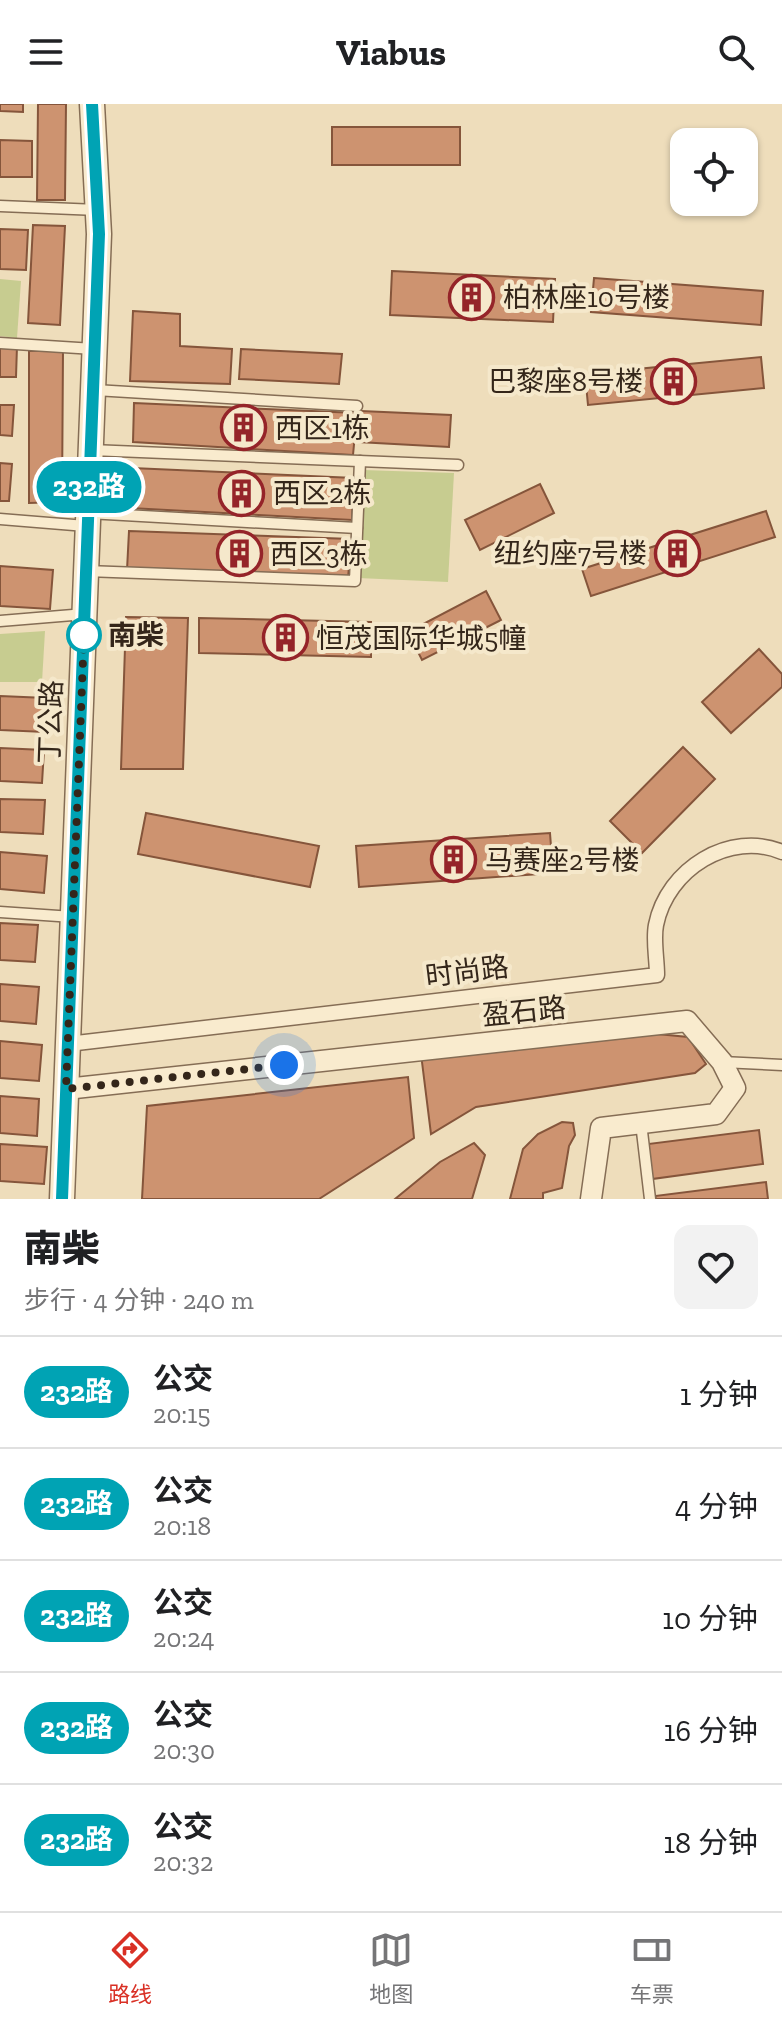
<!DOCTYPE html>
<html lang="zh">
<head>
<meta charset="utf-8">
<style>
  :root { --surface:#fff; --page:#f2f2f2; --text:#202124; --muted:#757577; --line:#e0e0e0; --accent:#d93025 }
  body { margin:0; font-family:"Zilla Slab","Noto Sans SC",serif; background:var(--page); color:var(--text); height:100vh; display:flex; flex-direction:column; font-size:30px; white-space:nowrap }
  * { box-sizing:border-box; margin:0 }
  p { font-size:26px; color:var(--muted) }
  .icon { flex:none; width:44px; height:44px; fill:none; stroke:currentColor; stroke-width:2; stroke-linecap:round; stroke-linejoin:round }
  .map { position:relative; height:1095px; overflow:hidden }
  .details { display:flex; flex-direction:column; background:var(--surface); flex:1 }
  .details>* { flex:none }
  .badge { padding:0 16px; border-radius:26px; font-size:28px; line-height:52px }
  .buttons { position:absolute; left:670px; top:24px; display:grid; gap:16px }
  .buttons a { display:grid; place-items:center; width:88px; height:88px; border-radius:16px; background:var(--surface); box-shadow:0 2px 6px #0004; font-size:40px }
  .you { position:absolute; width:40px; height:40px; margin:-20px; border:6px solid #fff; border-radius:50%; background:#1a73e8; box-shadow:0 0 0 12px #1a73e833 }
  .map>.badge { position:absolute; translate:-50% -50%; box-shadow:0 0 0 4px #fff }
  .round { display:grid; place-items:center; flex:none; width:84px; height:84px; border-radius:16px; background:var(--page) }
  .headline { display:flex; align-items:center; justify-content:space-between; height:136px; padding:0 24px }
  h1 { font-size:38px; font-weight:800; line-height:60px }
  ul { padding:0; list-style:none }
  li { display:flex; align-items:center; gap:24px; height:112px; padding:0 24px; border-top:2px solid var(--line) }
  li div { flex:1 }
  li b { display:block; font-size:30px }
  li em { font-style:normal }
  li .badge { min-width:88px; font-weight:700; text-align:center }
  header { display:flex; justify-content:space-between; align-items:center; height:104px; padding:0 24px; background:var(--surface); font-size:36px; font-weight:800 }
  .tabs { display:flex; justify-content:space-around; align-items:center; height:112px; border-top:2px solid var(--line); background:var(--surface); font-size:22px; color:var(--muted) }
  .tabs a { display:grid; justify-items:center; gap:4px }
  .tabs .current { color:var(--accent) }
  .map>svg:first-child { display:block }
  .green { fill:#c7cc90 }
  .building { fill:#cd9370; stroke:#85553b; stroke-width:2 }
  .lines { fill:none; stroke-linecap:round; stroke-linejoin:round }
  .service-casing { stroke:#856d55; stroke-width:13 }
  .pedestrian-casing { stroke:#856d55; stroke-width:17 }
  .minor-casing { stroke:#856d55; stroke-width:23 }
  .tertiary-casing { stroke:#856d55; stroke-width:27 }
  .service { stroke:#f9ebce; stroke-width:10 }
  .pedestrian { stroke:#f9ebce; stroke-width:14 }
  .minor { stroke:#f9ebce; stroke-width:20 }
  .tertiary { stroke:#f9ebce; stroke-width:24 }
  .line-casing { stroke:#fff; stroke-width:18 }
  .line { stroke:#00a3b4; stroke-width:12 }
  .walk { stroke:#34261a; stroke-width:8; stroke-dasharray:0 14.4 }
  .stop-dot { fill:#fff; stroke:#00a3b4; stroke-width:4 }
  .labels { text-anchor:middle; stroke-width:8; stroke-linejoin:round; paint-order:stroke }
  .poi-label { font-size:28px; fill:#34261a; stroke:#f5e8cb; text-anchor:start }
  .stop-label { font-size:28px; font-weight:bold; fill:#34261a; stroke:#f5e8cb; text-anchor:start }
  .street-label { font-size:28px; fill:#34261a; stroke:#f5e8cb }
</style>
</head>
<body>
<header><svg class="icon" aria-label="menu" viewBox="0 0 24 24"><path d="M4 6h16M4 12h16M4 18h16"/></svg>Viabus<svg class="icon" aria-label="search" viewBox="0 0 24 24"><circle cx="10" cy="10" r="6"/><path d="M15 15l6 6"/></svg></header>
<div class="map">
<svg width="782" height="1095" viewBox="0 0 782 1095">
  <rect width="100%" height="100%" fill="#edb"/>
  <g class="green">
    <polygon points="0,175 21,177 17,234 0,232"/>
    <polygon points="363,366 454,369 448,478 358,474"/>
    <polygon points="45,527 42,578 0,578 0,530"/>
  </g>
  <g class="building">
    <polygon points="0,0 23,0 23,8 0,7"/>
    <polygon points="38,0 66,0 65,96 37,96"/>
    <rect x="332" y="23" width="128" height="38"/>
    <polygon points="0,36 32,37 32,73 0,73"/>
    <polygon points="33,121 65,122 60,221 28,219"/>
    <polygon points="0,125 28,126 26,166 0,165"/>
    <polygon points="392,167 555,175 553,218 390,211"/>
    <polygon points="594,174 763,187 761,221 591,208"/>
    <polygon points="133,207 180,210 180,242 232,245 230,280 130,277"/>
    <polygon points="0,241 17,242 16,273 0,273"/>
    <polygon points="241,245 342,250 339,280 239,275"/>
    <polygon points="63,246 62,398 29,399 29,247"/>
    <polygon points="761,253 764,284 588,301 585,270"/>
    <polygon points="134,299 357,309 353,351 133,338"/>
    <polygon points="0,301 14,301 12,332 0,331"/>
    <polygon points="361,307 451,311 449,343 358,338"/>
    <polygon points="0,359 12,360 9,397 0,397"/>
    <polygon points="132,364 354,374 352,416 130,404"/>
    <polygon points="540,380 554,409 480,446 465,416"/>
    <polygon points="766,407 775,433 591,492 582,465"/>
    <polygon points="129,427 351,435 348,475 127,466"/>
    <polygon points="0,462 53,466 50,505 0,502"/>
    <polygon points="486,487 501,516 422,556 408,528"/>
    <polygon points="126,513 188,514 183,665 121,665"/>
    <polygon points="199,514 371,518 371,553 199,549"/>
    <polygon points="759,545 782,570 782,583 731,629 702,598"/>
    <polygon points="0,592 46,594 45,628 0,626"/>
    <polygon points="683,643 715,675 642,749 610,717"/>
    <polygon points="0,644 44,646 42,679 0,677"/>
    <polygon points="0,695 45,696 43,730 0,728"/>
    <polygon points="146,709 319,742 310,783 138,750"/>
    <polygon points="550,729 553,769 359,783 356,742"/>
    <polygon points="0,748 47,752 44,789 0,785"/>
    <polygon points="0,819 38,821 35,858 0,856"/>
    <polygon points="0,880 39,883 36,920 0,917"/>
    <polygon points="647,929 688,933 706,960 695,969 476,1003 431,1030 421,950"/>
    <polygon points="0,937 42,941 39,977 0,974"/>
    <polygon points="408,973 414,1034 319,1095 142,1095 147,1002"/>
    <polygon points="0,992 39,995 37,1032 0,1029"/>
    <polygon points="562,1018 573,1019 575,1031 569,1042 562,1084 543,1089 543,1095 510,1095 523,1045 538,1030"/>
    <polygon points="759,1026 763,1060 652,1075 648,1040"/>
    <polygon points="474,1039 485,1051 472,1095 395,1095 440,1058"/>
    <polygon points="0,1040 47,1043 44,1080 0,1077"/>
    <polygon points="766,1078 768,1095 656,1095 655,1092"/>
  </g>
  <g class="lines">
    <defs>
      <g id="service">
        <polyline points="0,102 98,106"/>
        <polyline points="0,239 94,245"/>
        <polyline points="95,286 357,302"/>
        <polyline points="91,346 458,361"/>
        <polyline points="88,409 357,424"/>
        <polyline points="0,415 86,422"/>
        <polyline points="86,467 355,477 360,357"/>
        <polyline points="0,517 85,510"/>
        <polyline points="0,808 73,813"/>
        <polyline points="722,958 782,961"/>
        <polyline points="641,1019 650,1095"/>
      </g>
      <path id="pedestrian" d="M68,940L657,871C657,855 653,836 656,821C667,765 730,726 782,748"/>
      <polyline id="minor" points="66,985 687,917 722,958 735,984 716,1010 601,1024 591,1095"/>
      <polyline id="tertiary" points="62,1095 99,130 92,0"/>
    </defs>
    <use href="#service" class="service-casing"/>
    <use href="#pedestrian" class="pedestrian-casing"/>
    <use href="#minor" class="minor-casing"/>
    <use href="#tertiary" class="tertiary-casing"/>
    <use href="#service" class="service"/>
    <use href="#pedestrian" class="pedestrian"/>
    <use href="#minor" class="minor"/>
    <use href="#tertiary" class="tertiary"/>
  </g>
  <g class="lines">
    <defs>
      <polyline id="line" points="62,1095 99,130 92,0"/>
    </defs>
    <use href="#line" class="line-casing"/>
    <use href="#line" class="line"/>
    <polyline class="walk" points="84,531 66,985 284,961"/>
  </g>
  <defs>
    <symbol id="building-ring" viewBox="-11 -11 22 22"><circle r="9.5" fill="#f5e8cb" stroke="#952429" stroke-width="1.5"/><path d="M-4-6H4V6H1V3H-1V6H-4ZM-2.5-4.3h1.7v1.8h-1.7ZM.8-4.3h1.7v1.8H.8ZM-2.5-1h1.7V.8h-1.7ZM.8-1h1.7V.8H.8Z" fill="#952429"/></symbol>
  </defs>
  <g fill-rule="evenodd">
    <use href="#building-ring" x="446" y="168" width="51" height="51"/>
    <use href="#building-ring" x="648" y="252" width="51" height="51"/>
    <use href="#building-ring" x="218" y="298" width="51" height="51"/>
    <use href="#building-ring" x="216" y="364" width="51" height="51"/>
    <use href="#building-ring" x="652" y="424" width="51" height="51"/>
    <use href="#building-ring" x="214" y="424" width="51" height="51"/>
    <use href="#building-ring" x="260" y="508" width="51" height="51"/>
    <use href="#building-ring" x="428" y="730" width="51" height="51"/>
  </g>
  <circle class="stop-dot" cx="84" cy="531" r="16"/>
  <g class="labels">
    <g class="poi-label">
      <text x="503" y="203">柏林座10号楼</text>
      <text x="643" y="287" text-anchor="end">巴黎座8号楼</text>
      <text x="275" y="334">西区1栋</text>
      <text x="273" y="399">西区2栋</text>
      <text x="647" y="459" text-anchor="end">纽约座7号楼</text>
      <text x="270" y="460">西区3栋</text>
      <text x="316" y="544">恒茂国际华城5幢</text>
      <text x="485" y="766">马赛座2号楼</text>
    </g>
    <g class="stop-label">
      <text x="108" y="541">南柴</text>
    </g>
    <g class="street-label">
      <text transform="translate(50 618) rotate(-88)" y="10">丁公路</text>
      <text transform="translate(467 867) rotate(-7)" y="10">时尚路</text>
      <text transform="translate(524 907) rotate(-6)" y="10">盈石路</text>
    </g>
  </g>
</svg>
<div class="buttons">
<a><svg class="icon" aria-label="locate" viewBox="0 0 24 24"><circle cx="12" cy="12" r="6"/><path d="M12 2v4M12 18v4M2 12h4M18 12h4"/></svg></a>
</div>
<div class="you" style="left:284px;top:961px"></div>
<b class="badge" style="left:89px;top:383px;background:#00a3b4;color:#fff">232路</b>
</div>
<section class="details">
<div class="headline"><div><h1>南柴</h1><p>步行 · 4 分钟 · 240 m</p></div><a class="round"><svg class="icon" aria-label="heart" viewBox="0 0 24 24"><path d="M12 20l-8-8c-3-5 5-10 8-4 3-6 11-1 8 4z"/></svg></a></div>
<ul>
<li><span class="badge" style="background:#00a3b4;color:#fff">232路</span><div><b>公交</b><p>20:15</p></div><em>1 分钟</em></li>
<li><span class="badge" style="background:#00a3b4;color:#fff">232路</span><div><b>公交</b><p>20:18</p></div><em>4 分钟</em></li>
<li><span class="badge" style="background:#00a3b4;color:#fff">232路</span><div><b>公交</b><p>20:24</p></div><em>10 分钟</em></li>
<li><span class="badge" style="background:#00a3b4;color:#fff">232路</span><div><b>公交</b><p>20:30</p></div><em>16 分钟</em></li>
<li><span class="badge" style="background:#00a3b4;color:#fff">232路</span><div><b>公交</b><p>20:32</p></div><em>18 分钟</em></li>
</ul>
</section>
<nav class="tabs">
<a class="current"><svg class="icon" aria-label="directions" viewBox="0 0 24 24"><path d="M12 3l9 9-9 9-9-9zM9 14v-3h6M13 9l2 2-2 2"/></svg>路线</a>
<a><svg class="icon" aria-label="map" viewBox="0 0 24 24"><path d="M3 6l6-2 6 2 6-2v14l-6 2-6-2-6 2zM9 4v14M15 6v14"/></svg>地图</a>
<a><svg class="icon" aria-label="tickets" viewBox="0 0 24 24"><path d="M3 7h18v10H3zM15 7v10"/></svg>车票</a>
</nav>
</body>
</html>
